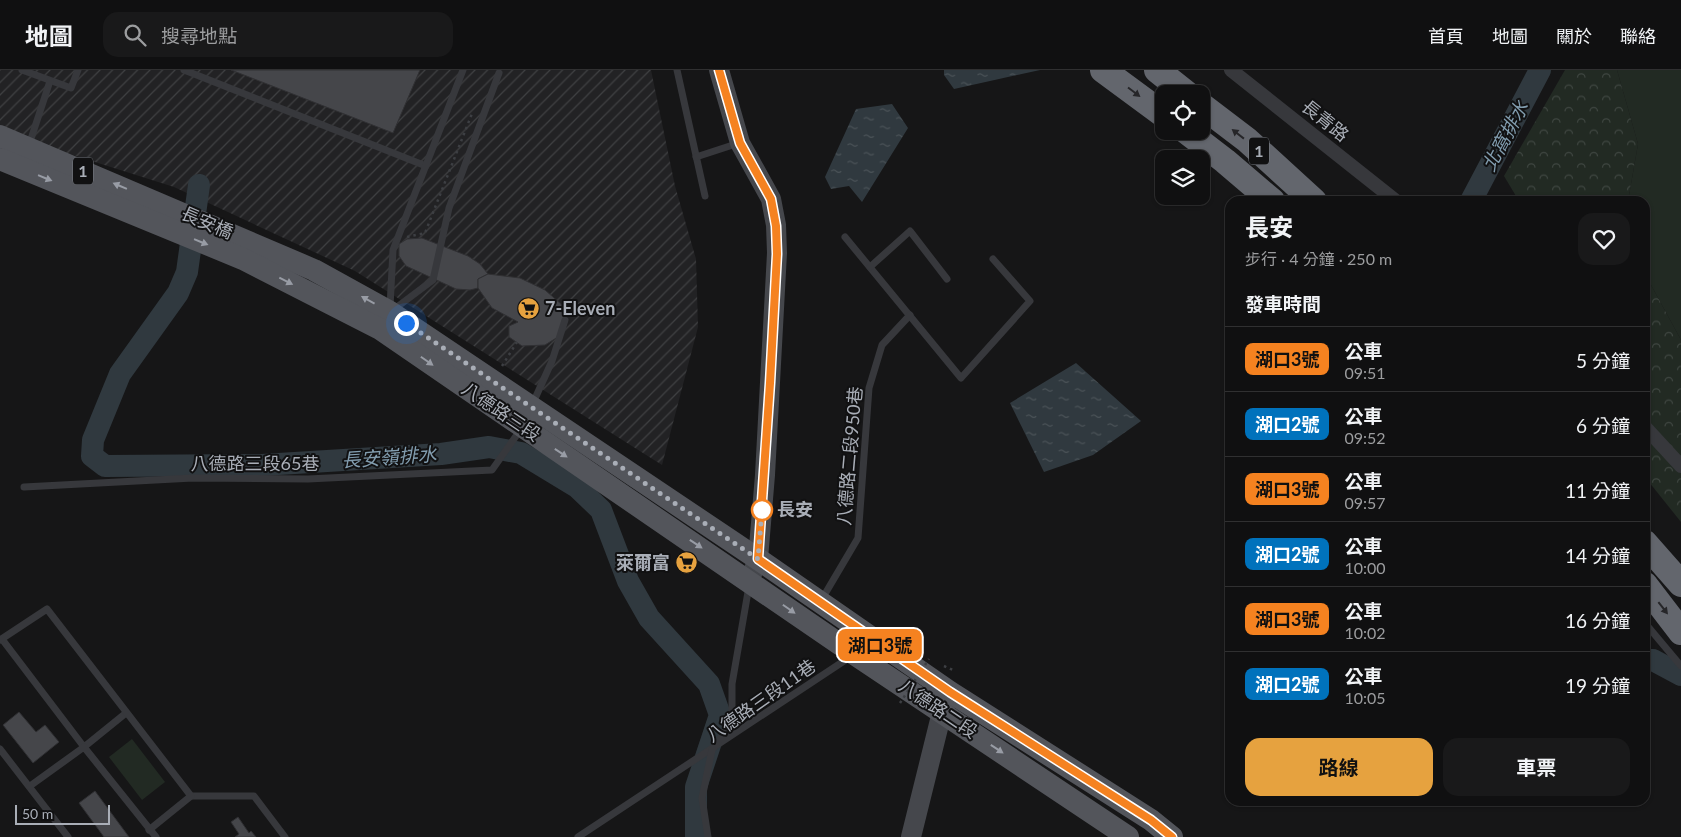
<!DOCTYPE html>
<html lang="zh-TW">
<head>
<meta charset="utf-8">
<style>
  :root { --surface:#101011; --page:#19191a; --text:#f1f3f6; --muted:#9c9d9f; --line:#303031; --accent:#e6a23f }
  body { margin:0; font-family:Lato,"Noto Sans TC",sans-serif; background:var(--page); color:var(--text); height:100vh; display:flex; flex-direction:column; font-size:19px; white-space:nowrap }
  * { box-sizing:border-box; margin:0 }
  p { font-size:16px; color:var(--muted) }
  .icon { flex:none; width:28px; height:28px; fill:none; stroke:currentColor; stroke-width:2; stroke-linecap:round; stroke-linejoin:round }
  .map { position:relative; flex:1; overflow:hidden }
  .sheet { position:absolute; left:1225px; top:126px; width:425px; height:610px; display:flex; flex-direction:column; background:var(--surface); border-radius:15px; box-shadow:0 1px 4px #0004,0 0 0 1px var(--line) }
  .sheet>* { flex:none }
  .badge { padding:0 10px; border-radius:8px; font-size:18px; line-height:32px }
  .buttons { position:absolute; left:1155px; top:15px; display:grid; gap:10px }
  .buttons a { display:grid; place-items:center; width:55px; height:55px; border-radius:10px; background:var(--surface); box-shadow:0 1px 4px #0004,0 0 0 1px var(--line); font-size:25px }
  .scale { position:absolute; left:15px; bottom:12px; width:95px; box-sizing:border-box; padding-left:5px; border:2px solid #a9aeb7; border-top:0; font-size:14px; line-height:18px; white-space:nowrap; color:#a9aeb7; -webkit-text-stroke:4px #111112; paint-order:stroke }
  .you { position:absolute; width:25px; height:25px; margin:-12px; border:4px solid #fff; border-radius:50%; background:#1a73e8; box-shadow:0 0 0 8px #1a73e833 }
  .map>.badge { position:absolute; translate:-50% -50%; box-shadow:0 0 0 2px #fff }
  h2 { padding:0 20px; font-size:19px; line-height:45px }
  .round { display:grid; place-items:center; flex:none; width:52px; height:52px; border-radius:15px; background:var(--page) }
  .headline { display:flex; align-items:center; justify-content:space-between; height:85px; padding:0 20px }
  h1 { font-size:24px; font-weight:700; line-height:38px }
  .button { display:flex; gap:10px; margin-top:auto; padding:10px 20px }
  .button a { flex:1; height:58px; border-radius:15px; background:var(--accent); color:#111; font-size:20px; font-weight:700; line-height:58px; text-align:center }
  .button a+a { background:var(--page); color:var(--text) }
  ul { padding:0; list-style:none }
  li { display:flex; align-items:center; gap:15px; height:65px; padding:0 20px; border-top:1px solid var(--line) }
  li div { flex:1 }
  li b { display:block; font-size:19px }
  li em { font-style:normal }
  li .badge { min-width:55px; font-weight:700; text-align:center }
  header { display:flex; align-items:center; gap:30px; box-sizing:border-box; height:70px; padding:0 25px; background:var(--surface); border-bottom:1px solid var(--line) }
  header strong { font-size:24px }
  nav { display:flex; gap:28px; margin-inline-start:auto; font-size:18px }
  .search { width:350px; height:45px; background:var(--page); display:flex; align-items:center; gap:12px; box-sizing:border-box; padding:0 18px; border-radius:15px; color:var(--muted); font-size:19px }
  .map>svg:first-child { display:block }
  .industrial { fill:url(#industrial-furrows) }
  .grass { fill:#222a23 }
  .forest { fill:url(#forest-crowns) }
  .water { fill:url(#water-ripples) }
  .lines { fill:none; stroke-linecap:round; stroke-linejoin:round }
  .river { stroke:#30393f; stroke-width:22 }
  .building { fill:#45464a; stroke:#303033 }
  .path { stroke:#3d3f43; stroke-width:2.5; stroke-dasharray:2.5 4; stroke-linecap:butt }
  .lane { stroke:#37383c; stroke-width:7 }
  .street { stroke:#37383c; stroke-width:14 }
  .secondary { stroke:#45474c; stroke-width:20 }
  .primary { stroke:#53555b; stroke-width:22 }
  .highway { stroke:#63666d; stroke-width:26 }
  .path-bridge { stroke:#3d3f43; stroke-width:2.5; stroke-dasharray:2.5 4; stroke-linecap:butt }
  .oneway { fill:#262629 }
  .oneway2 { fill:#989ca5 }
  .line-casing { stroke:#fff; stroke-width:11 }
  .line { stroke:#f58220; stroke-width:8 }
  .walk { stroke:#a9aeb7; stroke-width:5; stroke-dasharray:0 9 }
  .stop-dot { fill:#fff; stroke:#f58220; stroke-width:2.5 }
  .labels { text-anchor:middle; stroke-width:4; stroke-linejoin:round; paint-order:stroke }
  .shield { fill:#111112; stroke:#7b7f86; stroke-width:1 }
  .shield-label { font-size:16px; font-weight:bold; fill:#a9aeb7 }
  .street-label { font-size:18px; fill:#a9aeb7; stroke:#111112 }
  .poi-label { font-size:18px; font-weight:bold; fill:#a9aeb7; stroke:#111112; text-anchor:start }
  .stop-label { font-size:18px; font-weight:bold; fill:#a9aeb7; stroke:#111112; text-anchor:start }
  .water-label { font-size:19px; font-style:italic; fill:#829daf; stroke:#111112 }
</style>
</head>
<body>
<header>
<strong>地圖</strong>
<div class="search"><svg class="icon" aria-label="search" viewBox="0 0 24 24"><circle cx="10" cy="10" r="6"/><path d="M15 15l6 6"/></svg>搜尋地點</div>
<nav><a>首頁</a><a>地圖</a><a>關於</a><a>聯絡</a></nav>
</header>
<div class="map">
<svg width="1681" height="767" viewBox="0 0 1681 767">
  <defs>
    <pattern id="industrial-furrows" width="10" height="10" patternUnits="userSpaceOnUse" patternTransform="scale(1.25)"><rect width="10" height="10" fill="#222224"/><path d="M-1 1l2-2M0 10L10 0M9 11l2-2" fill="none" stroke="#3f4042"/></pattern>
    <pattern id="forest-crowns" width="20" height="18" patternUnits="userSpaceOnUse" patternTransform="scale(1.25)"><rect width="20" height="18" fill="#222a23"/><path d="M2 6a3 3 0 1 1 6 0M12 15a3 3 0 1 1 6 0" fill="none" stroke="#3f4641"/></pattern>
    <pattern id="water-ripples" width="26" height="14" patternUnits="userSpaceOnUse" patternTransform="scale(1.25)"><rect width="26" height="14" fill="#30393f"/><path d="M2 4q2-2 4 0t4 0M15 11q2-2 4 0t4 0" fill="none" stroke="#4b5358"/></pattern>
  </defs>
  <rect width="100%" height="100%" fill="#161617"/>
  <polygon class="industrial" points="0,0 651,0 675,116 696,189 698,257 662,395 355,201 174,117 22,69 0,58"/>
  <g class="grass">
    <polygon points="1617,0 1681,0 1681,270 1645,204 1645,131 1628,131 1638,74"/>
    <polygon points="132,669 165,712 142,730 109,687"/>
  </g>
  <g class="forest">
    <polygon points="1565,0 1617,0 1638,74 1628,131 1519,131 1504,106"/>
    <polygon points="1645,204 1681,270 1681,452 1645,407"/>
  </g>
  <g class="water">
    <polygon points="944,0 1040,0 954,19 944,5"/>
    <polygon points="892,34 908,58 862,132 849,116 831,119 825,107 856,39"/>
    <polygon points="1076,293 1141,351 1093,385 1044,402 1010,333"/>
  </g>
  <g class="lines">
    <g class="river">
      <polyline points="199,115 187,202 178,223 120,304 93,370 92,386 105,396 262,395 441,384 489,377 521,383 577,417 601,440 628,511 649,548 709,614 720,645 696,717 696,767"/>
      <polyline points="1471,131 1540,0"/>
      <polyline points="1645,590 1653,590 1681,605"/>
    </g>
  </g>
  <g class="building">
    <polygon points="231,0 420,0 393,63"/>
    <polygon points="422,168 468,186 480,194 488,204 478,209 478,218 470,220 456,219 406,196 399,186 399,174 407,169"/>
    <polygon points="488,204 520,208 545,220 561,234 567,249 558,267 545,275 522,276 509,267 509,256 518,252 492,238 478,218 478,209"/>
    <polygon points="19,642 36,662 45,655 59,672 33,693 3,655"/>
    <polygon points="95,721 129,767 104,767 79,733"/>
    <polygon points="238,747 249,763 251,761 256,767 235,767 239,764 231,752"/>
  </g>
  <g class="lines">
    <g class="path">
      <polyline points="407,167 425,163 473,41"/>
      <polyline points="502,296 517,272"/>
      <polyline points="944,596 955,601"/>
    </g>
    <g class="lane">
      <polyline points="22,0 71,18 78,0"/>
      <polyline points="184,0 426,96"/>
      <polyline points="677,0 705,126"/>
      <polyline points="29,75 50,11"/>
      <polyline points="696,87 739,73"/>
      <polyline points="845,167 961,308 1030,231 993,189"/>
      <polyline points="870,197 910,161 947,209"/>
      <polyline points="390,237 393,180 463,0"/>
      <polyline points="393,240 433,210 449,138 499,3"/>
      <polyline points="533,333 552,291 565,250"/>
      <polyline points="24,417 193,408 308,409 492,400 521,359"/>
      <polyline points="822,529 858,468 869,318 882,275 910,245"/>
      <polyline points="1645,553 1681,596"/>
      <polyline points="2,569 84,677 126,643"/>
      <polyline points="0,570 47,539 191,726 254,726 285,767"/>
      <polyline points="0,679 68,767"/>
      <polyline points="30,716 84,677 156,767"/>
      <polyline points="149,760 191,726"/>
      <polyline points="578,767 850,587"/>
      <polyline points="708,767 702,728 712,680 732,651 732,614 749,516"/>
    </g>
    <g class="street">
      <polyline points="1231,0 1396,131"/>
      <polyline points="1645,357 1681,396"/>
    </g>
    <g class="secondary">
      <polyline points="719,0 740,73 771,129 776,155 777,183 765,405 758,489 753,502"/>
      <polyline points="911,767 942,642 947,629"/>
    </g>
    <g class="primary">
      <polyline points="0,66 314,200 390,242 758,489 950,622 1151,750 1172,767"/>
      <polyline points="0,89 243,189 380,259 854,584 1128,767"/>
    </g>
    <g class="highway">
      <polyline points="1103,0 1164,45"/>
      <polyline points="1157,0 1187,24"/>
      <polyline points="1201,35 1247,70 1314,131"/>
      <polyline points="1186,61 1225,91 1272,131"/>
      <polyline points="1645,473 1681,514"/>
      <polyline points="1645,515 1681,562"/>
    </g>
    <polyline class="path-bridge" points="900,633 929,589"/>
  </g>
  <defs><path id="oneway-solid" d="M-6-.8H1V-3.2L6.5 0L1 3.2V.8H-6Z" transform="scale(1.25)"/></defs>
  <g class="oneway">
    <use href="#oneway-solid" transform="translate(1134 22) rotate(37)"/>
    <use href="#oneway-solid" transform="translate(1238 64) rotate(-142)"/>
    <use href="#oneway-solid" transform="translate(1663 538) rotate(52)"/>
  </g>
  <g class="oneway2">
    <use href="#oneway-solid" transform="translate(45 108) rotate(22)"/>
    <use href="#oneway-solid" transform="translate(120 116) rotate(-157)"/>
    <use href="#oneway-solid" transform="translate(201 172) rotate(22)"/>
    <use href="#oneway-solid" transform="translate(286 211) rotate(27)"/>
    <use href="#oneway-solid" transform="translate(368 230) rotate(-151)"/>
    <use href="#oneway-solid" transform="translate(427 291) rotate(35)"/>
    <use href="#oneway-solid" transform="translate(561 383) rotate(34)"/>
    <use href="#oneway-solid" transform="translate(696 474) rotate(34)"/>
    <use href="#oneway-solid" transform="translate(789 539) rotate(35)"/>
    <use href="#oneway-solid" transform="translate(997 679) rotate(34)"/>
  </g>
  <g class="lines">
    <defs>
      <polyline id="line" points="719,0 740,73 771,129 776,156 777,184 770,313 758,489 950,622 1151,750 1172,767"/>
    </defs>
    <use href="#line" class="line-casing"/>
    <use href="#line" class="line"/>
    <polyline class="walk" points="406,253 758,489 762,440"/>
  </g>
  <defs>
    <symbol id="supermarket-disc" viewBox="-11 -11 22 22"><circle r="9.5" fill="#e6a23f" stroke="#111112"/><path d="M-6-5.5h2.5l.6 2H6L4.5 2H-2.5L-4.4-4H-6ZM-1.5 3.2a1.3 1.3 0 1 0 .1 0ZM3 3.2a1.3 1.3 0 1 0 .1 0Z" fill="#111"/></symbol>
  </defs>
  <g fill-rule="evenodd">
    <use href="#supermarket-disc" x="516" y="226" width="25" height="25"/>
    <use href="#supermarket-disc" x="674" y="480" width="25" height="25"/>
  </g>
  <circle class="stop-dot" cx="762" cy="440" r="10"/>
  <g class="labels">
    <g class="shield">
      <rect x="1249" y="67.5" width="20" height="27" rx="4"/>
      <rect x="73" y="87.5" width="20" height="27" rx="4"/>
    </g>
    <g class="shield-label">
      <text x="1259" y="87">1</text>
      <text x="83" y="107">1</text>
    </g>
    <g class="street-label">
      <text transform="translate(1325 51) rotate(39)" y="6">長青路</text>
      <text transform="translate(207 153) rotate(23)" y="6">長安橋</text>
      <text transform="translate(501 342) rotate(34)" y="6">八德路三段</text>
      <text transform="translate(850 386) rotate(-85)" y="6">八德路二段950巷</text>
      <text x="255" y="400">八德路三段65巷</text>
      <text transform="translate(761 631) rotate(-35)" y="6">八德路三段11巷</text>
      <text transform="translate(938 639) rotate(34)" y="6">八德路二段</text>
    </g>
    <g class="poi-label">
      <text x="545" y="245">7-Eleven</text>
      <text x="670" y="499" text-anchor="end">萊爾富</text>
    </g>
    <g class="stop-label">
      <text x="777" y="446">長安</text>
    </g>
    <g class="water-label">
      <text transform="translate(1505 66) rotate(-62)" y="7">北窩排水</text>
      <text transform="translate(389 387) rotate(-4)" y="7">長安嶺排水</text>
    </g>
  </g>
</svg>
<div class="buttons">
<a><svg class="icon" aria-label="locate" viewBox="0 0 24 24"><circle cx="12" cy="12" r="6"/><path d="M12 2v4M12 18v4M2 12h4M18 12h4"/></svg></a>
<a><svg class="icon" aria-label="layers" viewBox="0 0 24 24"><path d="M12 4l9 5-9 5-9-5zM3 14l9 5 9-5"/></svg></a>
</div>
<div class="scale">50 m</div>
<div class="you" style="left:406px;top:253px"></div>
<b class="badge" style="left:880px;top:575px;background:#f58220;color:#111">湖口3號</b>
<section class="sheet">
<div class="headline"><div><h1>長安</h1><p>步行 · 4 分鐘 · 250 m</p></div><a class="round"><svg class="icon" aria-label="heart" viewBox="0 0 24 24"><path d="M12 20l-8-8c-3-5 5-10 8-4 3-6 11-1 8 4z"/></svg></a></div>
<h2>發車時間</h2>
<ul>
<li><span class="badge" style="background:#f58220;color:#111">湖口3號</span><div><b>公車</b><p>09:51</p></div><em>5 分鐘</em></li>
<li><span class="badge" style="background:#0072bc;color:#fff">湖口2號</span><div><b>公車</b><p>09:52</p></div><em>6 分鐘</em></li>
<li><span class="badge" style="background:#f58220;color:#111">湖口3號</span><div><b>公車</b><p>09:57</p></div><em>11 分鐘</em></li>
<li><span class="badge" style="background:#0072bc;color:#fff">湖口2號</span><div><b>公車</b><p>10:00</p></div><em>14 分鐘</em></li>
<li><span class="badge" style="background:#f58220;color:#111">湖口3號</span><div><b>公車</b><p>10:02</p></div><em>16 分鐘</em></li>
<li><span class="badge" style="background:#0072bc;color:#fff">湖口2號</span><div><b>公車</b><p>10:05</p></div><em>19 分鐘</em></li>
</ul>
<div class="button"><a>路線</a><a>車票</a></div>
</section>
</div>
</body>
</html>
